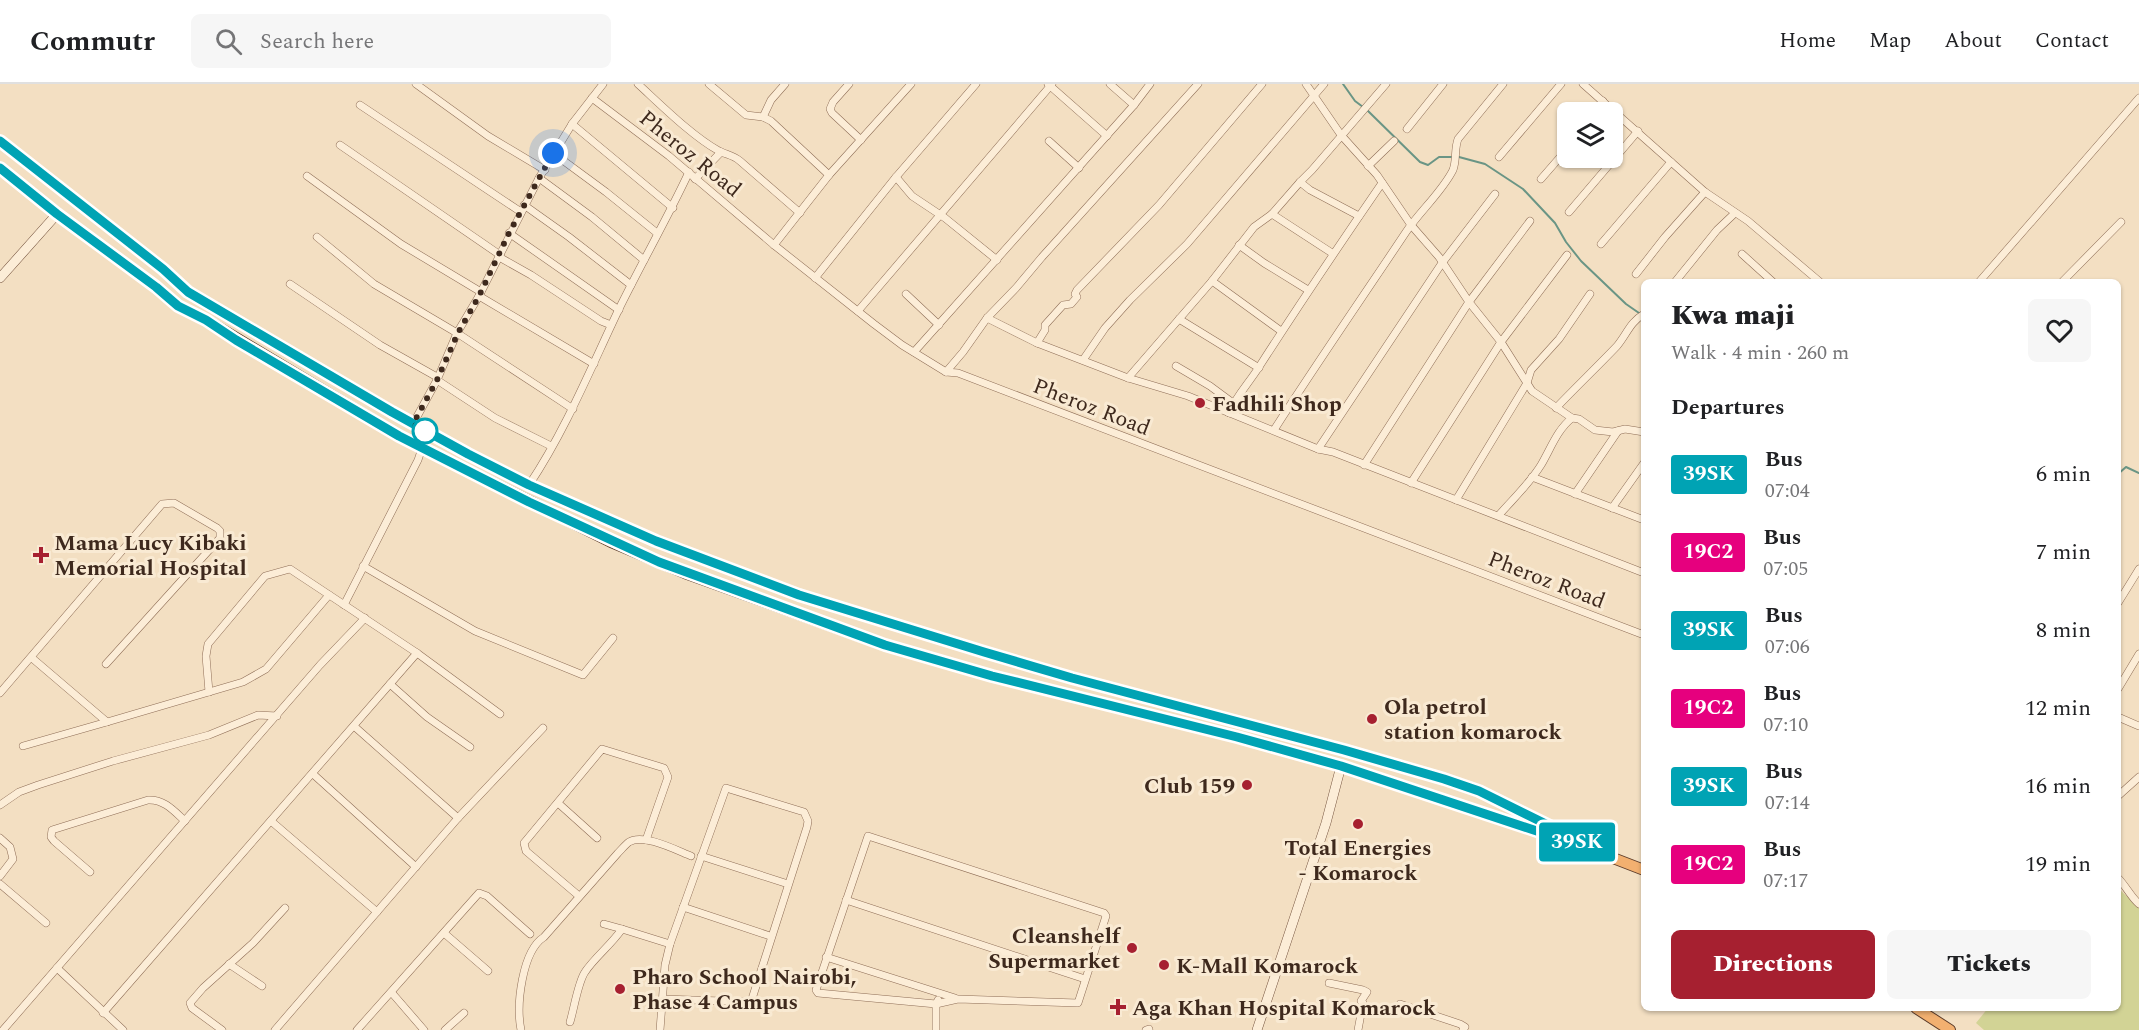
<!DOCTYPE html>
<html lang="en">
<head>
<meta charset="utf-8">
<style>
  :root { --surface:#fff; --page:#f6f6f6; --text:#202124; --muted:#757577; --line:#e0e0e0; --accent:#a62030 }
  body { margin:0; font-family:Spectral,serif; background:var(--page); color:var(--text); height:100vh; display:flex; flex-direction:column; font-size:22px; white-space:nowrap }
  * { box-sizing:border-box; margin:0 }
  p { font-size:20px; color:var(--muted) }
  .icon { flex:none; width:33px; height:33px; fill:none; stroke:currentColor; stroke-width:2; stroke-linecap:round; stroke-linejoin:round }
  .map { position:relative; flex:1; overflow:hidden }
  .panel { position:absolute; left:1641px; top:195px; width:480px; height:732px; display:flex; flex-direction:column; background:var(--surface); border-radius:9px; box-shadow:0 2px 4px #0004 }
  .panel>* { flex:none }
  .badge { padding:0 12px; border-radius:4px; font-size:21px; line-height:39px }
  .controls { position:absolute; left:1557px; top:18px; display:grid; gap:12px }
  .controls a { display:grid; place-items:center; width:66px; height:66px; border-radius:9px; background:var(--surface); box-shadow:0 2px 4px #0004; font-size:30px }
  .you { position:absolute; width:30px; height:30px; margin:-15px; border:4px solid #fff; border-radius:50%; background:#1a73e8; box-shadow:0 0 0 9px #1a73e833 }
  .map>.badge { position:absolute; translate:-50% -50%; box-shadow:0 0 0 3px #fff }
  h2 { padding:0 30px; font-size:22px; line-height:54px }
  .round { display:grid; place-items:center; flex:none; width:63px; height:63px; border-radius:9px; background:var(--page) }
  .summary { display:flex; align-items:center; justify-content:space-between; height:102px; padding:0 30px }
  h1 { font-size:28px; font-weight:800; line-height:45px }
  .cta { display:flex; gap:12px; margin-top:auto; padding:12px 30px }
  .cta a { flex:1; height:69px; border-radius:9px; background:var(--accent); color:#fff; font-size:24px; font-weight:800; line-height:69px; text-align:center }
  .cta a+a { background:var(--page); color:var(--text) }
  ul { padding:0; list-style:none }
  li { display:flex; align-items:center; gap:18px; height:78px; padding:0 30px }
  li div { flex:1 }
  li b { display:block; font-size:22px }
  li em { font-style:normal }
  li .badge { min-width:66px; font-weight:700; text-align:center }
  header { display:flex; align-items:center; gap:36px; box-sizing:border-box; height:84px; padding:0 30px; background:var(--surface); border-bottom:2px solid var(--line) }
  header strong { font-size:28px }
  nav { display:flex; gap:33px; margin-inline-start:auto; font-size:21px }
  .search { width:420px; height:54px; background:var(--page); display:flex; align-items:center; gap:15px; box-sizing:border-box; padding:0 21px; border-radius:9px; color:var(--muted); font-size:22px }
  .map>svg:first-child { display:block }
  .pitch { fill:#d2d395 }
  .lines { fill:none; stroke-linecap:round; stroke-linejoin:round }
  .stream { stroke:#6a9585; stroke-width:2 }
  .minor-casing { stroke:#8f6e57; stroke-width:8 }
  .secondary-casing { stroke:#714f3a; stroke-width:10 }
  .trunk-casing { stroke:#5d3d2b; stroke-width:12 }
  .minor { stroke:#fcedd7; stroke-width:7 }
  .secondary { stroke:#fcedd7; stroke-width:9 }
  .trunk { stroke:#f2b070; stroke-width:10 }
  .line-casing { stroke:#fff; stroke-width:14 }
  .line { stroke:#00a3b4; stroke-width:9 }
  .walk { stroke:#3e291d; stroke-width:6; stroke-dasharray:0 10.8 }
  .poi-dot { fill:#a62030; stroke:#f9ead3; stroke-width:2 }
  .stop-dot { fill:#fff; stroke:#00a3b4; stroke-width:3 }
  .labels { text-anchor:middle; stroke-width:6; stroke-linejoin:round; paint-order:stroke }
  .street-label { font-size:22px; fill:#3e291d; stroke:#f9ead3 }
  .poi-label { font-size:22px; font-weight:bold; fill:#3e291d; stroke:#f9ead3; text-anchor:start }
</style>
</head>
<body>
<header>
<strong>Commutr</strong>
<div class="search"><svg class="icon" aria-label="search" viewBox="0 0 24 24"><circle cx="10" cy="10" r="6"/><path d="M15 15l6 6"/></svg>Search here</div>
<nav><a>Home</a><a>Map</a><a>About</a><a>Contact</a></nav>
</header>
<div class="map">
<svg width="2139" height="946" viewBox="0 0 2139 946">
  <rect width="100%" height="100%" fill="#f3dfc2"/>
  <polygon class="pitch" points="2118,804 2139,824 2139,946 1984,946 1976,939 1988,924 2118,924"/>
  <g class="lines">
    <g class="stream">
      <polyline points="1343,0 1355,17 1363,23"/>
      <polyline points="1367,26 1420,78 1428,81 1439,73 1459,73 1485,80 1523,105 1555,139 1566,158 1581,177 1626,220 1639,229"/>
      <polyline points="2118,390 2126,383 2139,389"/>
    </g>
    <defs>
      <g id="minor">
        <polyline points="416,0 488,52 545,86"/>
        <path d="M638,0C661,21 692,52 719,67C727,71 733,71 740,77L800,129"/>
        <polyline points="709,0 746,31 763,33 771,37 829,91"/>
        <polyline points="849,0 833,18 830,25 832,29 861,56"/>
        <polyline points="1048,0 1107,52"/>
        <polyline points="1110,0 1134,21"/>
        <polyline points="1306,0 1341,51 1377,91 1411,141 1439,173 1469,218 1501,258 1567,171"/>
        <polyline points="1583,0 1705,108 1748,137 1820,198"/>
        <polyline points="592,14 669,72 774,161 874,240 902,261 946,288 958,289 1644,551"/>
        <polyline points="360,21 521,128"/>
        <polyline points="1593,28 1603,17"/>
        <polyline points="763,33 771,16 785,0"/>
        <polyline points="572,40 673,124"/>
        <polyline points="1407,45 1443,0"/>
        <polyline points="1049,57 1079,84"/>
        <polyline points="340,61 500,171"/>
        <polyline points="553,69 606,108 657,149"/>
        <polyline points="1499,73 1561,0"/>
        <polyline points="1368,82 1394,57"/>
        <polyline points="307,92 401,160 481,208"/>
        <polyline points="896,93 912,112 945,134 997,176"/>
        <polyline points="539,94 592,133 644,176"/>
        <polyline points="695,95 721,68"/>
        <polyline points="1541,95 1561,72 1562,66 1568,59"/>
        <polyline points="524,121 569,153 631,201"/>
        <polyline points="1569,128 1638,47"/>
        <polyline points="1272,130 1300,98"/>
        <polyline points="1359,132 1310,106 1300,98 1312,86 1386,0"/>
        <polyline points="509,149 619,226"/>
        <polyline points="317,153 374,200 457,249 573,325"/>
        <polyline points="1601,160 1671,78"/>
        <polyline points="774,161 829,91 911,0"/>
        <polyline points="1239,161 1264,179 1308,206"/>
        <polyline points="1742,170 1773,198"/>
        <polyline points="499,173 531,191 601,237 611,241"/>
        <polyline points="1636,190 1665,153 1705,108"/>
        <polyline points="815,194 896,93 976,0"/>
        <polyline points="1212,197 1281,247"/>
        <polyline points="1675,198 1717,146 1735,129"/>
        <polyline points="1979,198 2139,14"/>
        <polyline points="2062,198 2121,138"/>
        <polyline points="290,200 380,261 437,293"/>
        <polyline points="906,210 939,241"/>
        <polyline points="479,212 594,280"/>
        <polyline points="858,227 1052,0"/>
        <polyline points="987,234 1037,259 1128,294 1188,312 1318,365 1333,368 1644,489"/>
        <polyline points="1179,235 1259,284"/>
        <polyline points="1037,259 1045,246 1045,241 1063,221 1071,220 1077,213 1075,210 1077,206 1159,121 1262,0"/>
        <polyline points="914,268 1134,21 1150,0"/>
        <polyline points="1083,276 1105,244 1130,216 1187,160 1324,0"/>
        <polyline points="1176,282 1210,302 1233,319"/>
        <polyline points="946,288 963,268 987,234 1016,204 1042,173 1198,0"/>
        <polyline points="1128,294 1212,197 1254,143 1272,130 1332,169"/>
        <polyline points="437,296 495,334 551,362"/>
        <path d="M1556,324C1576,303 1597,283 1617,262C1627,250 1630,238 1644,230"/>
        <path d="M1229,329C1236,312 1249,299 1259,283C1299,221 1340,160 1382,99"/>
        <polyline points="413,340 437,296 457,249 479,212 539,94 572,40 603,0"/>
        <path d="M1274,346C1317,279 1362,214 1406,148C1420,127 1442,108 1453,86C1457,75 1454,66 1458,55L1503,0"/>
        <polyline points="1318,365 1442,179 1495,110"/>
        <polyline points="1364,381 1469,218 1530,137"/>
        <polyline points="1532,393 1644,436"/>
        <polyline points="1411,399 1501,258 1532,307 1572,334"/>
        <path d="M529,401C565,347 590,286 618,227C641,180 667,135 689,88"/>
        <polyline points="1575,410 1618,347"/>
        <polyline points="1456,416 1527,299 1531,286 1559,255 1590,210"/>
        <polyline points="1612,424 1644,379"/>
        <path d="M1499,431C1513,415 1530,399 1541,381C1551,364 1557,346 1572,334L1579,335L1595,346L1613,348L1625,345L1644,348"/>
        <polyline points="363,482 475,547 583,591 613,554"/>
        <polyline points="2118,519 2139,485"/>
        <polyline points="344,521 418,376 422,364"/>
        <polyline points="32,574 107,638 243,598 266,585 329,511"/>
        <polyline points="390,600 427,633 470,663"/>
        <polyline points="2118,605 2139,570"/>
        <polyline points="209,608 206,572 208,560 265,492 290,485 417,569 500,630"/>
        <polyline points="0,609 162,420 174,419 217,444 220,447 220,454 106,580"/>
        <polyline points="2118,633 2139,642"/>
        <polyline points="355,643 458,734"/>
        <polyline points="23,662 107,638"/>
        <polyline points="313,690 416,783"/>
        <polyline points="2118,712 2139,693"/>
        <polyline points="558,719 597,754"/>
        <polyline points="0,721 19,708 38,701 113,677 209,651 258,631 277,632"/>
        <polyline points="271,737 377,828"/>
        <polygon points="868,752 1104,829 1106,832 1078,919 958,915 936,920 818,909 816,906"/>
        <polyline points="0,754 10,763 13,775 0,792"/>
        <polyline points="701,772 788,800"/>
        <path d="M90,788L54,757L51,753L52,746L148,716C164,715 174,727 185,737"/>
        <path d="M2118,794C2126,802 2130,812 2139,820"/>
        <polyline points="0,800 46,839"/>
        <polyline points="579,812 526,767 524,759 602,665 664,684 668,693 646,756"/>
        <polyline points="846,816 1085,895"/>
        <polyline points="683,823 770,852"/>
        <polyline points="604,840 622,845"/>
        <polyline points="444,849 488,887"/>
        <polyline points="826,873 955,914"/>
        <polyline points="229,880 262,902"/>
        <polyline points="57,884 123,946"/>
        <polyline points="1329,899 1363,906 1367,908 1361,917 1363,919 1358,946"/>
        <polyline points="392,909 424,946"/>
        <polyline points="1400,920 1460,940 1465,943 1463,946"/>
        <polyline points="103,929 417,569"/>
        <path d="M570,938C574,925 578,898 585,888C594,874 611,861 622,845L670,860"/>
        <polyline points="3,946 320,581 365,534"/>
        <polyline points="222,946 192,924 190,919 203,904 253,859 285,824"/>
        <polyline points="275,946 458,734 543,644"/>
        <polyline points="357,946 479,809 487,812 530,850"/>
        <polyline points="445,946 464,929"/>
        <path d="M521,946C516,921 522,867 544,853L618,769C622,765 625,761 629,758C643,749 676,766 691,772"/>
        <polyline points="660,946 665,881 670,860 726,704 804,728 808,737 807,743 751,918 663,915"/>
        <polyline points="936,946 936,920 938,916"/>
        <polyline points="1146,946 1149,945"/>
      </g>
      <g id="secondary">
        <polyline points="0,194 57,130"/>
        <polyline points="1257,946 1326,739 1341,682"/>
      </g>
      <g id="trunk">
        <polyline points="0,57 163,185 188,208 413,340 468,370 529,401 656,457 799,511 984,568 1072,594 1344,666 1444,695 1479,707 1556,745 1569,753"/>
        <polyline points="0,84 57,130 156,203 178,222 206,236 399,352 611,458 685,489 885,561 992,592 1237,653 1341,682 1582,762 1644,786"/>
        <polyline points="1916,924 1950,946"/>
      </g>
    </defs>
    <use href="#minor" class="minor-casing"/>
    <use href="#secondary" class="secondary-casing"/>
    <use href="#trunk" class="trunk-casing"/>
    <use href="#minor" class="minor"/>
    <use href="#secondary" class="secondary"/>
    <use href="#trunk" class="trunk"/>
  </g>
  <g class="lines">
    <defs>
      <polyline id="line" points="0,57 163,185 188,208 392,328 468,370 529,401 656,457 799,511 984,568 1072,594 1344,666 1444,695 1479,707 1556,745 1582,762 1341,682 1237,653 992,592 885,561 659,478 529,418 399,352 236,256 206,236 178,222 156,203 57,130 0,84"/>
    </defs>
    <use href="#line" class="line-casing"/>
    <use href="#line" class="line"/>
    <polyline class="walk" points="425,347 413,340 437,296 458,249 479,212 509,149 553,69"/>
  </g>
  <g class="poi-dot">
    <circle cx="1200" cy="319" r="6"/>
    <path d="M38 462h6v6h6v6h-6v6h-6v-6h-6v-6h6z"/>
    <circle cx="1372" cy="635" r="6"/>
    <circle cx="1247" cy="701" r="6"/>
    <circle cx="1358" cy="740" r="6"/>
    <circle cx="1132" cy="864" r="6"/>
    <circle cx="1164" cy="881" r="6"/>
    <circle cx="620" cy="905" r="6"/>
    <path d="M1115 914h6v6h6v6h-6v6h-6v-6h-6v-6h6z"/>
  </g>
  <circle class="stop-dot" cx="425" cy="347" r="12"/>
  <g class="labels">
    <g class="street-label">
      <text transform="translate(691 69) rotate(39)" y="8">Pheroz Road</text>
      <text transform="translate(1092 322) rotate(21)" y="8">Pheroz Road</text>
      <text transform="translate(1547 495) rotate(21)" y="8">Pheroz Road</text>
    </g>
    <g class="poi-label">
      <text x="1212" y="327">Fadhili Shop</text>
      <text x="54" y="466">Mama Lucy Kibaki<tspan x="54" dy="25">Memorial Hospital</tspan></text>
      <text x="1384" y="630">Ola petrol<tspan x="1384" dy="25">station komarock</tspan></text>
      <text x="1235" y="709" text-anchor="end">Club 159</text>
      <text x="1358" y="771" text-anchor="middle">Total Energies<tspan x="1358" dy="25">- Komarock</tspan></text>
      <text x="1120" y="859" text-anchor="end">Cleanshelf<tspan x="1120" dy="25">Supermarket</tspan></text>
      <text x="1176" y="889">K-Mall Komarock</text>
      <text x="632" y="900">Pharo School Nairobi,<tspan x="632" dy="25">Phase 4 Campus</tspan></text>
      <text x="1132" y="931">Aga Khan Hospital Komarock</text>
    </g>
  </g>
</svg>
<div class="controls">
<a><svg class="icon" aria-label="layers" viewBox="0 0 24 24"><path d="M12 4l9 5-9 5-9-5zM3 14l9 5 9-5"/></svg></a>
</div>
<div class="you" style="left:553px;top:69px"></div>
<b class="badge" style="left:1577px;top:758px;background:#00a3b4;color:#fff">39SK</b>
<section class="panel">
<div class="summary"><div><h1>Kwa maji</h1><p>Walk · 4 min · 260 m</p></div><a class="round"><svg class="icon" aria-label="heart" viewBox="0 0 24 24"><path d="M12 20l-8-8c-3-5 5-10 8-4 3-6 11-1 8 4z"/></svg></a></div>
<h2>Departures</h2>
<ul>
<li><span class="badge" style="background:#00a3b4;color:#fff">39SK</span><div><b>Bus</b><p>07:04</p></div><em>6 min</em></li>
<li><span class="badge" style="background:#e6007e;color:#fff">19C2</span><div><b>Bus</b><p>07:05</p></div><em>7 min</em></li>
<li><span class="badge" style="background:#00a3b4;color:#fff">39SK</span><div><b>Bus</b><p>07:06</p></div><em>8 min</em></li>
<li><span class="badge" style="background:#e6007e;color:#fff">19C2</span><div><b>Bus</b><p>07:10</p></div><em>12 min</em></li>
<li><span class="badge" style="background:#00a3b4;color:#fff">39SK</span><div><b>Bus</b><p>07:14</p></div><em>16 min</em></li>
<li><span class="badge" style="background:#e6007e;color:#fff">19C2</span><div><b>Bus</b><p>07:17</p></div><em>19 min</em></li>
</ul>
<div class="cta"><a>Directions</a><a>Tickets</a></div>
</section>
</div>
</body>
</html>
